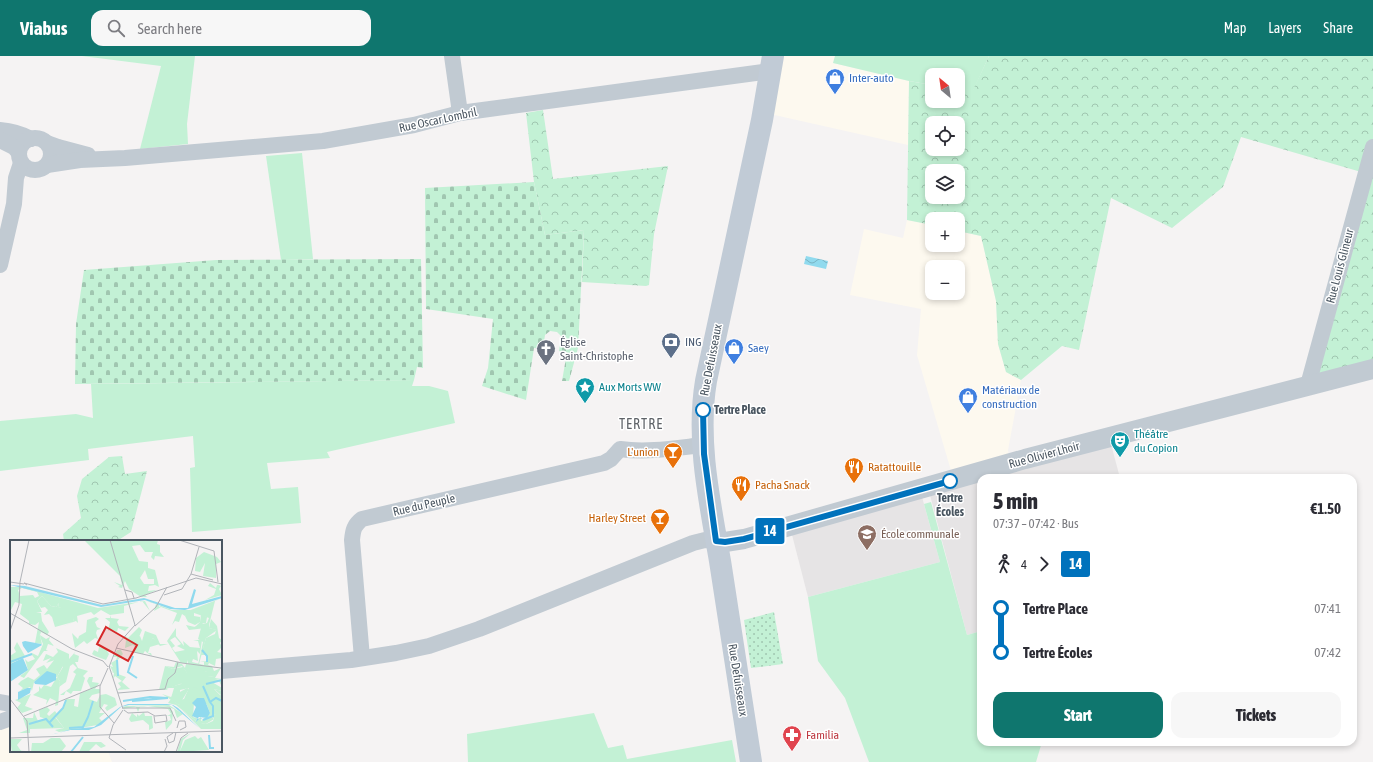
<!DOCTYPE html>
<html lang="en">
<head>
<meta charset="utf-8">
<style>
  :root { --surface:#fff; --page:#f7f7f7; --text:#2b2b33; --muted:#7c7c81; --accent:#0f766e }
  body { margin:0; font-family:"Asap Condensed",sans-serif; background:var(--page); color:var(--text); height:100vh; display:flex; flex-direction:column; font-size:15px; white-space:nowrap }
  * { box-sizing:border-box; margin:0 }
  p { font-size:13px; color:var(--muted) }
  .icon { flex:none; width:22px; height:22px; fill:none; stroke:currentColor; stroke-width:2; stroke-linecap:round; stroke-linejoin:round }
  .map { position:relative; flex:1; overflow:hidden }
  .side { position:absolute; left:977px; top:418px; width:380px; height:272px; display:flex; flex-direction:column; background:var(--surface); border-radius:12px; box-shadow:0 2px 6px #0003 }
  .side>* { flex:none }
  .badge { padding:0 8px; border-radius:3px; font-size:14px; line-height:26px }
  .needle { width:26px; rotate:331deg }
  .tools { position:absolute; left:925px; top:12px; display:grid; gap:8px }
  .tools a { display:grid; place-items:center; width:40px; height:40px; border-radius:8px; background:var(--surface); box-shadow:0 2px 6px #0003; font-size:20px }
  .map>.badge { position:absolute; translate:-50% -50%; box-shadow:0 0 0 2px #fff }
  .legs { display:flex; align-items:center; gap:6px; height:44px; padding:0 16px; font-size:13px }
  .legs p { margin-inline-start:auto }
  .overview { display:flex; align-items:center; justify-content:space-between; height:68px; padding:0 16px }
  h1 { font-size:22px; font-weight:800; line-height:30px }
  .primary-button { display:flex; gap:8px; margin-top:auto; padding:8px 16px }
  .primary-button a { flex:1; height:46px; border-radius:12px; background:var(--accent); color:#fff; font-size:16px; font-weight:800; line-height:46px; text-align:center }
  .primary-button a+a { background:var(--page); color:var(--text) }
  ul { padding:0 16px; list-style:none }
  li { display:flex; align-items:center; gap:14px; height:44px; font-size:15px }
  li i { display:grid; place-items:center; width:6px; height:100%; margin:0 5px; background:currentColor }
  li i::after { content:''; width:10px; height:10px; margin:-5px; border:3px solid; border-radius:50%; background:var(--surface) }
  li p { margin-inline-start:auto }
  li:first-child i { background:linear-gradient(#0000 50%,currentColor 0) }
  li:last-child i { background:linear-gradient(currentColor 50%,#0000 0) }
  header { display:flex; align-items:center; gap:24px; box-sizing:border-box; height:56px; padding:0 20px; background:var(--accent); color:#fff }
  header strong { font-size:19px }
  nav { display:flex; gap:22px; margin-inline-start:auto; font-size:14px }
  .search { width:280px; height:36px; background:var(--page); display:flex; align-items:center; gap:10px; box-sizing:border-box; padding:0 14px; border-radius:12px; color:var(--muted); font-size:15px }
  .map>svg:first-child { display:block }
  .commercial { fill:#fdf9ef; fill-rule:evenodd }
  .education { fill:#e6e4e5 }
  .grass { fill:#c3f1d5 }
  .forest { fill:url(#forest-crowns); fill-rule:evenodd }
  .cemetery { fill:url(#cemetery-stones) }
  .garden { fill:url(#garden-dots) }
  .water { fill:url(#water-waves) }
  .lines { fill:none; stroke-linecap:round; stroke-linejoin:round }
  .minor { stroke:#c1cad2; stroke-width:16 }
  .tertiary { stroke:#c1cad2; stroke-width:20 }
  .secondary { stroke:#c1cbd6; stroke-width:22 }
  .line-1-casing { stroke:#fff; stroke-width:9 }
  .line-1 { stroke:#0072bc; stroke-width:6 }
  .stop-1-dot { fill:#fff; stroke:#0072bc; stroke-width:2 }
  .labels { text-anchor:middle; stroke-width:3; stroke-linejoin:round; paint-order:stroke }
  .shop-label { font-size:12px; fill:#366cbe; stroke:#fff; text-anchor:start }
  .street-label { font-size:12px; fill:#4a5661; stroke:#fff }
  .worship-label { font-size:12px; fill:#5b616d; stroke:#fff; text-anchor:start }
  .service-label { font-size:12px; fill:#4e5e75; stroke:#fff; text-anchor:start }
  .culture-label { font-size:12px; fill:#0d838f; stroke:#fff; text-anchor:start }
  .stop-label { font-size:12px; font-weight:bold; fill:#4a5661; stroke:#fff; text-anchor:start }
  .food-label { font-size:12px; fill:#c56008; stroke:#fff; text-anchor:end }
  .education-label { font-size:12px; fill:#785e54; stroke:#fff; text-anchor:start }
  .health-label { font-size:12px; fill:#be3a42; stroke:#fff; text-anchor:start }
  .quarter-label { font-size:14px; letter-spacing:1px; fill:#5f6368; stroke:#fff }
  .inset-river { fill:none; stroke:#90daee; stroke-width:2 }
  .inset-road { fill:none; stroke:#b1b4b9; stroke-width:1 }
  .view { fill:#d62828; fill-opacity:0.15; stroke:#d62828; stroke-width:2 }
  .inset-edge { fill:none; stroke:#4a5661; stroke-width:2 }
</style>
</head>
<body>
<header>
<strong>Viabus</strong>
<div class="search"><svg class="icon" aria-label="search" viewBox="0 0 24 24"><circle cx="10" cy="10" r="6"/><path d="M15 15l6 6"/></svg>Search here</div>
<nav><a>Map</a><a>Layers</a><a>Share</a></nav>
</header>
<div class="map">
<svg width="1373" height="706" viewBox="0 0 1373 706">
  <defs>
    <pattern id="forest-crowns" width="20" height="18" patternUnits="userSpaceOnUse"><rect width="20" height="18" fill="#c3f1d5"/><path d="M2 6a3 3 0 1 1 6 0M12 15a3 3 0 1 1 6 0" fill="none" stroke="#a0c6b0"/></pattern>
    <pattern id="cemetery-stones" width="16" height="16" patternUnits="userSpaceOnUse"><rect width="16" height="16" fill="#c3f1d5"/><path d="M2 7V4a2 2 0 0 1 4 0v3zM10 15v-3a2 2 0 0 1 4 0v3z" fill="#a0c6b0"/></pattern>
    <pattern id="garden-dots" width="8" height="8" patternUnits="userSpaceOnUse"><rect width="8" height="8" fill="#c3f1d5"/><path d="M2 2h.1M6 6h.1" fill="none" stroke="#a0c6b0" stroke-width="1.8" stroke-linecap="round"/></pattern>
    <pattern id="water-waves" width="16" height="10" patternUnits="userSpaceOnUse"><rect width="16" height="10" fill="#90daee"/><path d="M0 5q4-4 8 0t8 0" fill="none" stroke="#78b4c4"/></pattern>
  </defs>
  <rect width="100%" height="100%" fill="#f5f3f3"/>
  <g class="commercial">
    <polygon points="781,0 835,0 833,7 909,25 908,89 770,58"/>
    <path d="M907,164L932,169V189H958V175L981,180L996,245L998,288L1006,316L1021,324L1008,394L1009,402L952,418L917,299L921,253L850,239L864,173L903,182ZM932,211H958V237H932Z"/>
    <polygon points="11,666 11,695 108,695 112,706 0,706 0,671"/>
  </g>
  <g class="education">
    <polygon points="1111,388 1120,422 989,422"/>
    <polygon points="981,424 981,575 967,579 930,439"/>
    <polygon points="922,441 940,506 808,541 791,475"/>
  </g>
  <g class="grass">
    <polygon points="82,0 195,0 187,68 188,88 140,93 161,10"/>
    <polygon points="835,0 989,0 973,35 958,32 958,19 932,19 932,29 909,25 833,7"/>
    <polygon points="302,97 313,203 281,204 266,100"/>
    <polygon points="414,324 412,330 429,330 448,335 455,367 327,396 330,402 267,407 271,433 298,431 301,467 192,476 190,412 195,411 193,380 88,393 89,404 0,415 0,365 76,358 93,362 91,328"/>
    <polygon points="931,446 967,579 981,575 981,686 1042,686 1036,706 869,706 845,642 818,605 808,541 940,506 924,448"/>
    <polygon points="594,657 608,692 623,689 627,703 732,684 736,706 468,706 467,678"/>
  </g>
  <g class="forest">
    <path d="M989,0H1373V304L1315,318L1368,118L1241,81L1223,131L1172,172L1111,142L1079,294L1062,290L1021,324L1006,316L998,288L996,245L981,180L958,175V163H932V169L907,164L909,25L932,29V45H958V32L973,34ZM932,67H958V93H932ZM932,115H958V141H932Z"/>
    <polygon points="543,54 553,123 668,110 654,178 649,229 646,230 582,226 584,174 545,179 534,126 526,57"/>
    <polygon points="122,400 125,418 147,415 131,476 117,485 64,485 63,478 81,462 77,440 82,423 109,401"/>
  </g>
  <g class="cemetery">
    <polygon points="534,126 545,179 584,174 578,292 569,325 562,325 567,296 559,295 561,280 557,276 550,275 545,279 543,293 534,292 526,344 482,330 488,312 493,263 426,253 425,132"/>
    <polygon points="421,203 423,312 417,311 414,324 75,328 76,268 84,214 216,204"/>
  </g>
  <polygon class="garden" points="774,556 783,608 751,612 744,564"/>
  <polygon class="water" points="806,200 828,205 826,213 804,208"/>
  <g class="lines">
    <g class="minor">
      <polyline points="452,0 460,57"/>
      <path d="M0,74C12,75 20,77 31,83"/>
      <circle cx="35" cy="98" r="16"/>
      <polyline points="0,84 14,91 19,97"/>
      <polyline points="47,87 58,91 88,99"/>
      <polyline points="47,109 80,104 125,102 323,85 414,69 460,57 770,15"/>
      <polyline points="0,209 14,148 16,122 21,107"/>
      <polyline points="1308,329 1373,91"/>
      <path d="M362,602L352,484C353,474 354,469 362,463L604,407L611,403L620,393C647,397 676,392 703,389"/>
      <polyline points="221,615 351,604 396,597 429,590 479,573 693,487 705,484 716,485"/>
      <polyline points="0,646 11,648"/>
      <polyline points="0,666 11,662"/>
    </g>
    <polyline class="tertiary" points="716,485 725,486 744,483 1025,403 1373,313"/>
    <path class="secondary" d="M751,706C741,639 730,572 720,505C710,447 696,385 706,325L762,64L773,0"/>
  </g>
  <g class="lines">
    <defs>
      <polyline id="line-1" points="703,354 704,398 716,485 725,486 744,483 950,425"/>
    </defs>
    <use href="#line-1" class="line-1-casing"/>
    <use href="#line-1" class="line-1"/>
  </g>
  <defs>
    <symbol id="shop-pin" viewBox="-11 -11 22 30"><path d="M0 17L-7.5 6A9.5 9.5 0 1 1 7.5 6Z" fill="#3f7fe0" stroke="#fff"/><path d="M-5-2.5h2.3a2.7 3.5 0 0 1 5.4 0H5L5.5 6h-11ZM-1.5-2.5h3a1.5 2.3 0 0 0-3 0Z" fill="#fff"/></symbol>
    <symbol id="bank-pin" viewBox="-11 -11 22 30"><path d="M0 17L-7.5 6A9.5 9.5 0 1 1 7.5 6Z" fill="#5c6f8a" stroke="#fff"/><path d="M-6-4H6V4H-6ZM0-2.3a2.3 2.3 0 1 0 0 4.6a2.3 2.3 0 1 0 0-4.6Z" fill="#fff"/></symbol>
    <symbol id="church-pin" viewBox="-11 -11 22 30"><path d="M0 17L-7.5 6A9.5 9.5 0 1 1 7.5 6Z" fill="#6b7280" stroke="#fff"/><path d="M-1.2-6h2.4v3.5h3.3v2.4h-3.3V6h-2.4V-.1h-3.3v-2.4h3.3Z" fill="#fff"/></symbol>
    <symbol id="sight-pin" viewBox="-11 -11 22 30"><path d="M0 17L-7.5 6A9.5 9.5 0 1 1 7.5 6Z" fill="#0f9aa8" stroke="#fff"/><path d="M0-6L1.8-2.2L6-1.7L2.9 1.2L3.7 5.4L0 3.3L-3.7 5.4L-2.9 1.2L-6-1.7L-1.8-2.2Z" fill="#fff"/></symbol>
    <symbol id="theatre-pin" viewBox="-11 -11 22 30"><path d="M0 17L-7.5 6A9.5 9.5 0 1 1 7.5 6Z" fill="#0f9aa8" stroke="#fff"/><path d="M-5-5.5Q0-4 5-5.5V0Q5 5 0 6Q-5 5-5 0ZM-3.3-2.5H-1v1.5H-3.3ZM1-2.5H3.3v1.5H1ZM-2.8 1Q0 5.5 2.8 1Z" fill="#fff"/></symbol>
    <symbol id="bar-pin" viewBox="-11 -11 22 30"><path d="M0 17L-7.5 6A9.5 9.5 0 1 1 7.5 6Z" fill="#e8710a" stroke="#fff"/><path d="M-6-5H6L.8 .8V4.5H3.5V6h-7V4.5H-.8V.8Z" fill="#fff"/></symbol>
    <symbol id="restaurant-pin" viewBox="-11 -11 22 30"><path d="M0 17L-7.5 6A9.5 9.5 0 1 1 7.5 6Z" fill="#e8710a" stroke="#fff"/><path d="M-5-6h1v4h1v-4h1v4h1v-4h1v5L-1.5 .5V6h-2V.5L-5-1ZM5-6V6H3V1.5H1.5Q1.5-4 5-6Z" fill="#fff"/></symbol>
    <symbol id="school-pin" viewBox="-11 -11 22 30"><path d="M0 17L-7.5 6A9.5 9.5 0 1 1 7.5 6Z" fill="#8d6e63" stroke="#fff"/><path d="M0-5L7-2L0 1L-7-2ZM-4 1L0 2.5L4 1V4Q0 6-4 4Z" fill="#fff"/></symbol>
    <symbol id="pharmacy-pin" viewBox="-11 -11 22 30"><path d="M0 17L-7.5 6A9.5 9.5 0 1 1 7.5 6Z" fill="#e0444e" stroke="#fff"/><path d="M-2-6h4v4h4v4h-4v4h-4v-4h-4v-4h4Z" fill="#fff"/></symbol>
  </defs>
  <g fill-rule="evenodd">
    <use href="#shop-pin" x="824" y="11" width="22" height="30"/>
    <use href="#bank-pin" x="660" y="275" width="22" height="30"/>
    <use href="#shop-pin" x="723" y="281" width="22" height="30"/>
    <use href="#church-pin" x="535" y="282" width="22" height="30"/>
    <use href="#sight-pin" x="574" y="320" width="22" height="30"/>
    <use href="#shop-pin" x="957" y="330" width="22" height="30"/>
    <use href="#theatre-pin" x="1109" y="374" width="22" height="30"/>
    <use href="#bar-pin" x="662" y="385" width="22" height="30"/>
    <use href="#restaurant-pin" x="843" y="400" width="22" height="30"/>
    <use href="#restaurant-pin" x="730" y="418" width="22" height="30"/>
    <use href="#bar-pin" x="649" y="451" width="22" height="30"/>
    <use href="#school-pin" x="856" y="467" width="22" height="30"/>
    <use href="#pharmacy-pin" x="781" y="668" width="22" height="30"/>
  </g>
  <g class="stop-1-dot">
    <circle cx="703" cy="354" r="7"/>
    <circle cx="950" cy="425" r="7"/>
  </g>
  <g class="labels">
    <g class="shop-label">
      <text x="849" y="26">Inter-auto</text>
      <text x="748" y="296">Saey</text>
      <text x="982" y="338">Matériaux de<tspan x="982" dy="14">construction</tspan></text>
    </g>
    <g class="street-label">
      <text transform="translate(438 64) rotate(-12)" y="4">Rue Oscar Lombril</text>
      <text transform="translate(1340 210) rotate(-75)" y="4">Rue Louis Glineur</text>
      <text transform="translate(711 304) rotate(-79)" y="4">Rue Defuisseaux</text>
      <text transform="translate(1044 399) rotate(-15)" y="4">Rue Olivier Lhoir</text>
      <text transform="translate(424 449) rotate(-13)" y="4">Rue du Peuple</text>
      <text transform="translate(738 624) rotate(81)" y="4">Rue Defuisseaux</text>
    </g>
    <g class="worship-label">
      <text x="560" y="290">Église<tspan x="560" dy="14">Saint-Christophe</tspan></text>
    </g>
    <g class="service-label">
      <text x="685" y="290">ING</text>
    </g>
    <g class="culture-label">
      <text x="599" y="335">Aux Morts WW</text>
      <text x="1134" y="382">Théâtre<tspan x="1134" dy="14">du Copion</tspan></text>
    </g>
    <g class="stop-label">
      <text x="714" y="358">Tertre Place</text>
      <text x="950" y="446" text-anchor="middle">Tertre<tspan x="950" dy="14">Écoles</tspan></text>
    </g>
    <g class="food-label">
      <text x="659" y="400">L'union</text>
      <text x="868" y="415" text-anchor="start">Ratattouille</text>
      <text x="755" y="433" text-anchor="start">Pacha Snack</text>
      <text x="646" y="466">Harley Street</text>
    </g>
    <g class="education-label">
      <text x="881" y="482">École communale</text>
    </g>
    <g class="health-label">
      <text x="806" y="683">Familia</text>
    </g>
    <g class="quarter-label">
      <text x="641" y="373">TERTRE</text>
    </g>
  </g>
  <g transform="translate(10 484)">
    <rect width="212" height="212" fill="#f5f3f3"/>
    <path d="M0,47H9L15,48L88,68L135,61L140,71L132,61L114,66V73L100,75L101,78L109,79L107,82L109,86L119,87L115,91L108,88L107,92L101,89L98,91L100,82L95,78H100V75L91,70L84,75L81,72L67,76L68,83L66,81L51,87L63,82L65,70L61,71L48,67L49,63L46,67L41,66L32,56L27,61L32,72H26L31,73L32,81L39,92L37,95L31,92L30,95L36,99L40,97L39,100L44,106L38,104L36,110L38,111H34L14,138L10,136L18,130L15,119L18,122L25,119L22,115L16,116L22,113L28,116L33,104L31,99L29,92L32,104L25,103L29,82L25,85L19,84V81L10,74L12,64L5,62L0,72ZM12,48L27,52L29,56L25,58L23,55L10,56L8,50ZM136,61L141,62L149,65V67L151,66L162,70H181L175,76L172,74L169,82L165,81L162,85L167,73L151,67L144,71L146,64ZM191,74L197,77L196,83H193L190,88L197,84L196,88L179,90L176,85L185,87L190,82ZM86,77L89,79L85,82L87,87L91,89L87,90L86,93L88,99L85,98L77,104L74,101L65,108L62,93L68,99L69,96L76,92L77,80ZM201,79L207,86L209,98L212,100L210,103L212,107L207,112L212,113V118L206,119L205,126L199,123L198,125L202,126L204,131L211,128L205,138L212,139H205L204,137L197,136V132L188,130V125L178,124V120L177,123H171L157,101L166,88V96L174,106L173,101L180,107L190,108L188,101L183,100H192L190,114L187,111L188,121L183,119L182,122L194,125V122H190L197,121V115H191L196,98L205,94L206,90L199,88ZM165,97L171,104L167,106L175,110L165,112L162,108L165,106L160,100ZM129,87L132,90L129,97L118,101L115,98V96L118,98ZM143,98L150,104L140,107L138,113H141L142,116L136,112L134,109ZM7,102L15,116L0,124V116L6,112L4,108ZM89,107L101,110L104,113L97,111L99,114L96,120L85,116L82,114L84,110L88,112ZM46,108L59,114V119L66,111L64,114L69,116L68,122H65L68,128L78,131L73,136L75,138L71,151H63L61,154L56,151L54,155H50L60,148L66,134L63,132L67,128L63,124L60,126L56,142L49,147L50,141L47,137L53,127L45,120L36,123L41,118L33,121L36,114L43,117L48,112ZM107,110H111L113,114L107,121L108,134L116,137L112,142L120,149L107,150L111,147L108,143L112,141L105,136L103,139L104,133L100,131L103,132L100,126L103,127L101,123L106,120L107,117H103ZM155,126L163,129L173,127L178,134L173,143L156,149L158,150H149ZM79,137H83L82,142L89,143L85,149H90V153L82,155L79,159L87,162L90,155L96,154L105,158L107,165L97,171L95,168L98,165L94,164L89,173H95L89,178L92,181L98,176L87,185L49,192L45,190L54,188L45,176L53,168L56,159H65L64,166L68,167L70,153L81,149L77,141ZM177,148L179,149L169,165L152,154L161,157ZM204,149L212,151V189H191L172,170L186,181L191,177V183L196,184L203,181L204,178L199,176L206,174L200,162L211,155ZM159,165L173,174L167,178L164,169L158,167L147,166L160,168L163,172L162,183L156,190L155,182L161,180L160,176H157L161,174L158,169L138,166L130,167L128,172L126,167L134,166H129L114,169L115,173L113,167L116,166ZM134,172L135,176H142L143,188L139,190V185L133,180L121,182L119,179L122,173L127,177V174L129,176ZM181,193L173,200L170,211L175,200L185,196L188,199L191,197L199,210L167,212L171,199ZM41,198H50L56,206L51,212H21L22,203H33ZM0,199H12L7,205L11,211L15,210L2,212Z" fill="#c3f1d5" fill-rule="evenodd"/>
    <path d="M74,0H148L147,4L150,5V12L154,17L145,16L144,20L141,17L143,12H135L130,5L122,6L129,21L138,22V28L145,30L149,47L145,45L139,46L138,51L147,50L135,55L137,57H131L119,49L115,41L112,48L108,47L110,46L104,42L112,45L110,36ZM135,30L138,39H144V44H134L130,38ZM194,12L207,17L211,22L206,24V38L193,36L195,23L190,32L185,31L186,18ZM200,43L206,48L207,45H209L211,46L209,49L212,55L195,60L204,55L206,49L198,46ZM32,56L41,66L46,67L49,63L48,67L66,70L63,82L45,87L42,77L39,74L34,75L38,70L35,67L31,68L27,61ZM212,58L205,61L199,85V88L207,90L196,98L188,128L197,132L198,136L205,137V139L212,140V147L209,141L202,142L212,148V151L204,149L211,156L197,164L184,163L183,177L187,178L186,181L166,165L158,163L161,159L169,165L170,160L174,159L179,148L170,150V153L161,158L164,148H156L171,144L177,133L172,126L163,129L155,126L164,127L166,122L172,124L175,128L176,124L188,125L193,102L188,99L191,88L186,87L184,86L189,87L191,84L197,83L199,78L184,73V76L190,77V82L185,85L178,82L180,86L175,76L178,71ZM135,91L146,95L150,104H158L150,106L143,98L133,114L122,112L126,108L123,105L115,108L116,100L130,96L132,101ZM45,119L54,124L47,137L34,134L24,142L22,151L20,147L10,151L13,148L8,144L11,141L18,137L24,140L30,135L26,129L34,125L37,129ZM47,137L50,141L48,165L45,166L46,161L40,158L36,165L37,160L23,155L29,151V146L31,149L34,145L41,147ZM21,154L15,166L23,169L12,173L7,168L11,163L5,160ZM37,167L40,170L37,174L39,176L45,171L47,174L45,177L54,188L20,189V193H9L17,190L13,178H23L24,172L28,181L36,179L30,177L29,170ZM74,202H91L96,206L91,208L86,204L78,212H69Z" fill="#c3f1d5" fill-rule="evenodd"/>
    <path d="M184,147L189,149L190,157L203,153L209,157L200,162L207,174L200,176L204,179L196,184L189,183L200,173L195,160L186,158L179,163L186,154L182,150Z" fill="#c3f1d5"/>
    <path d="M0,45L15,46L92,65L134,58L165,68H178L184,49L186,50L182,64L212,56V58L175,70L160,69L135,60L91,67ZM15,101L31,104L32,105L18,113L13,106L12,102ZM13,118L18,130L0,142V124ZM37,131L46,134V140L36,145L25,144L24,142ZM17,148H21L20,153L8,160V152ZM187,158H194L200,173L197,178L189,177L187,179L191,178L193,180L190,178L186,182L187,178L182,176L186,167L182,163ZM118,164H157L163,165L168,168L189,188L162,165H119L111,167L91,185L79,190H60L44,194L0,195L45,194L61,189L84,187L110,167Z" fill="#90daee"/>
    <path class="inset-river" d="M192,110L197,116V122M123,116L118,132L127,138M107,120L108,136M0,122L22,114M196,144L212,140M193,146L200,162M113,161L140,157L158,158M122,161L158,158M78,177L83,161M193,180L203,176V166L200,162L206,158L212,161M39,183L53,168L56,160M19,184L36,179L43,187M59,188L73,187L78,177M199,195L200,208H204M61,212L73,197"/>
    <path class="inset-road" d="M169,0L204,11L208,42M181,34L203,40M0,42L14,44M17,45L14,43L93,64L126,58L186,38L212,44M115,50L122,52L124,58M154,55L172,49L181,34L189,7M0,73L62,109L93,121L98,127M125,86L146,67L157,47M0,91L9,65L10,42L19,0M106,108L172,123L211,128M99,126L113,169M99,127L108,104L125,85L100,0M98,128L90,146V167L104,183M108,153L155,149L158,139L165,133L168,122M0,159L17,181L19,212M113,168H160L166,181M113,170L103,185L99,198L116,210M114,170L118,173L138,172L145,176L156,175L157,181L145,183L144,176M14,176L90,145M167,188L169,181H175L176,187L170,190M163,193L157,197L159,203L164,201L166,192M0,198L212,191M154,212L157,206L155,199M166,212L171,198L178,193"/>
    <path class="view" d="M96,87L127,105L118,121L87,104Z"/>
    <rect width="212" height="212" class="inset-edge"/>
  </g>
</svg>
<div class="tools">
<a><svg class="needle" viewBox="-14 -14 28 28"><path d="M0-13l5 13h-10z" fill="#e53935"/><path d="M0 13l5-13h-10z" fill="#7c7c81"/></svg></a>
<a><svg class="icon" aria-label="locate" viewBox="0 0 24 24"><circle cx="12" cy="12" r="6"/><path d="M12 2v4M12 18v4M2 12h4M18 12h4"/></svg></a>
<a><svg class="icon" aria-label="layers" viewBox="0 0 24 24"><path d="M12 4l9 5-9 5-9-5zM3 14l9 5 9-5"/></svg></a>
<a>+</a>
<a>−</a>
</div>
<b class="badge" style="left:770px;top:475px;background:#0072bc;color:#fff">14</b>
<section class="side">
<div class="overview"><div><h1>5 min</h1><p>07:37 – 07:42 · Bus</p></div><b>€1.50</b></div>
<div class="legs"><svg class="icon" aria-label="walk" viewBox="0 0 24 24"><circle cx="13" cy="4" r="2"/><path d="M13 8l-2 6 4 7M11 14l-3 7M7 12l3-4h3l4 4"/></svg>4<svg class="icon" aria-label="forward" viewBox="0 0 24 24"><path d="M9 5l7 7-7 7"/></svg><b class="badge" style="background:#0072bc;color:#fff">14</b></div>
<ul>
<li><i style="color:#0072bc"></i><b>Tertre Place</b><p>07:41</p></li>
<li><i style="color:#0072bc"></i><b>Tertre Écoles</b><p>07:42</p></li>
</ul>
<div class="primary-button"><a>Start</a><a>Tickets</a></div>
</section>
</div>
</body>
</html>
